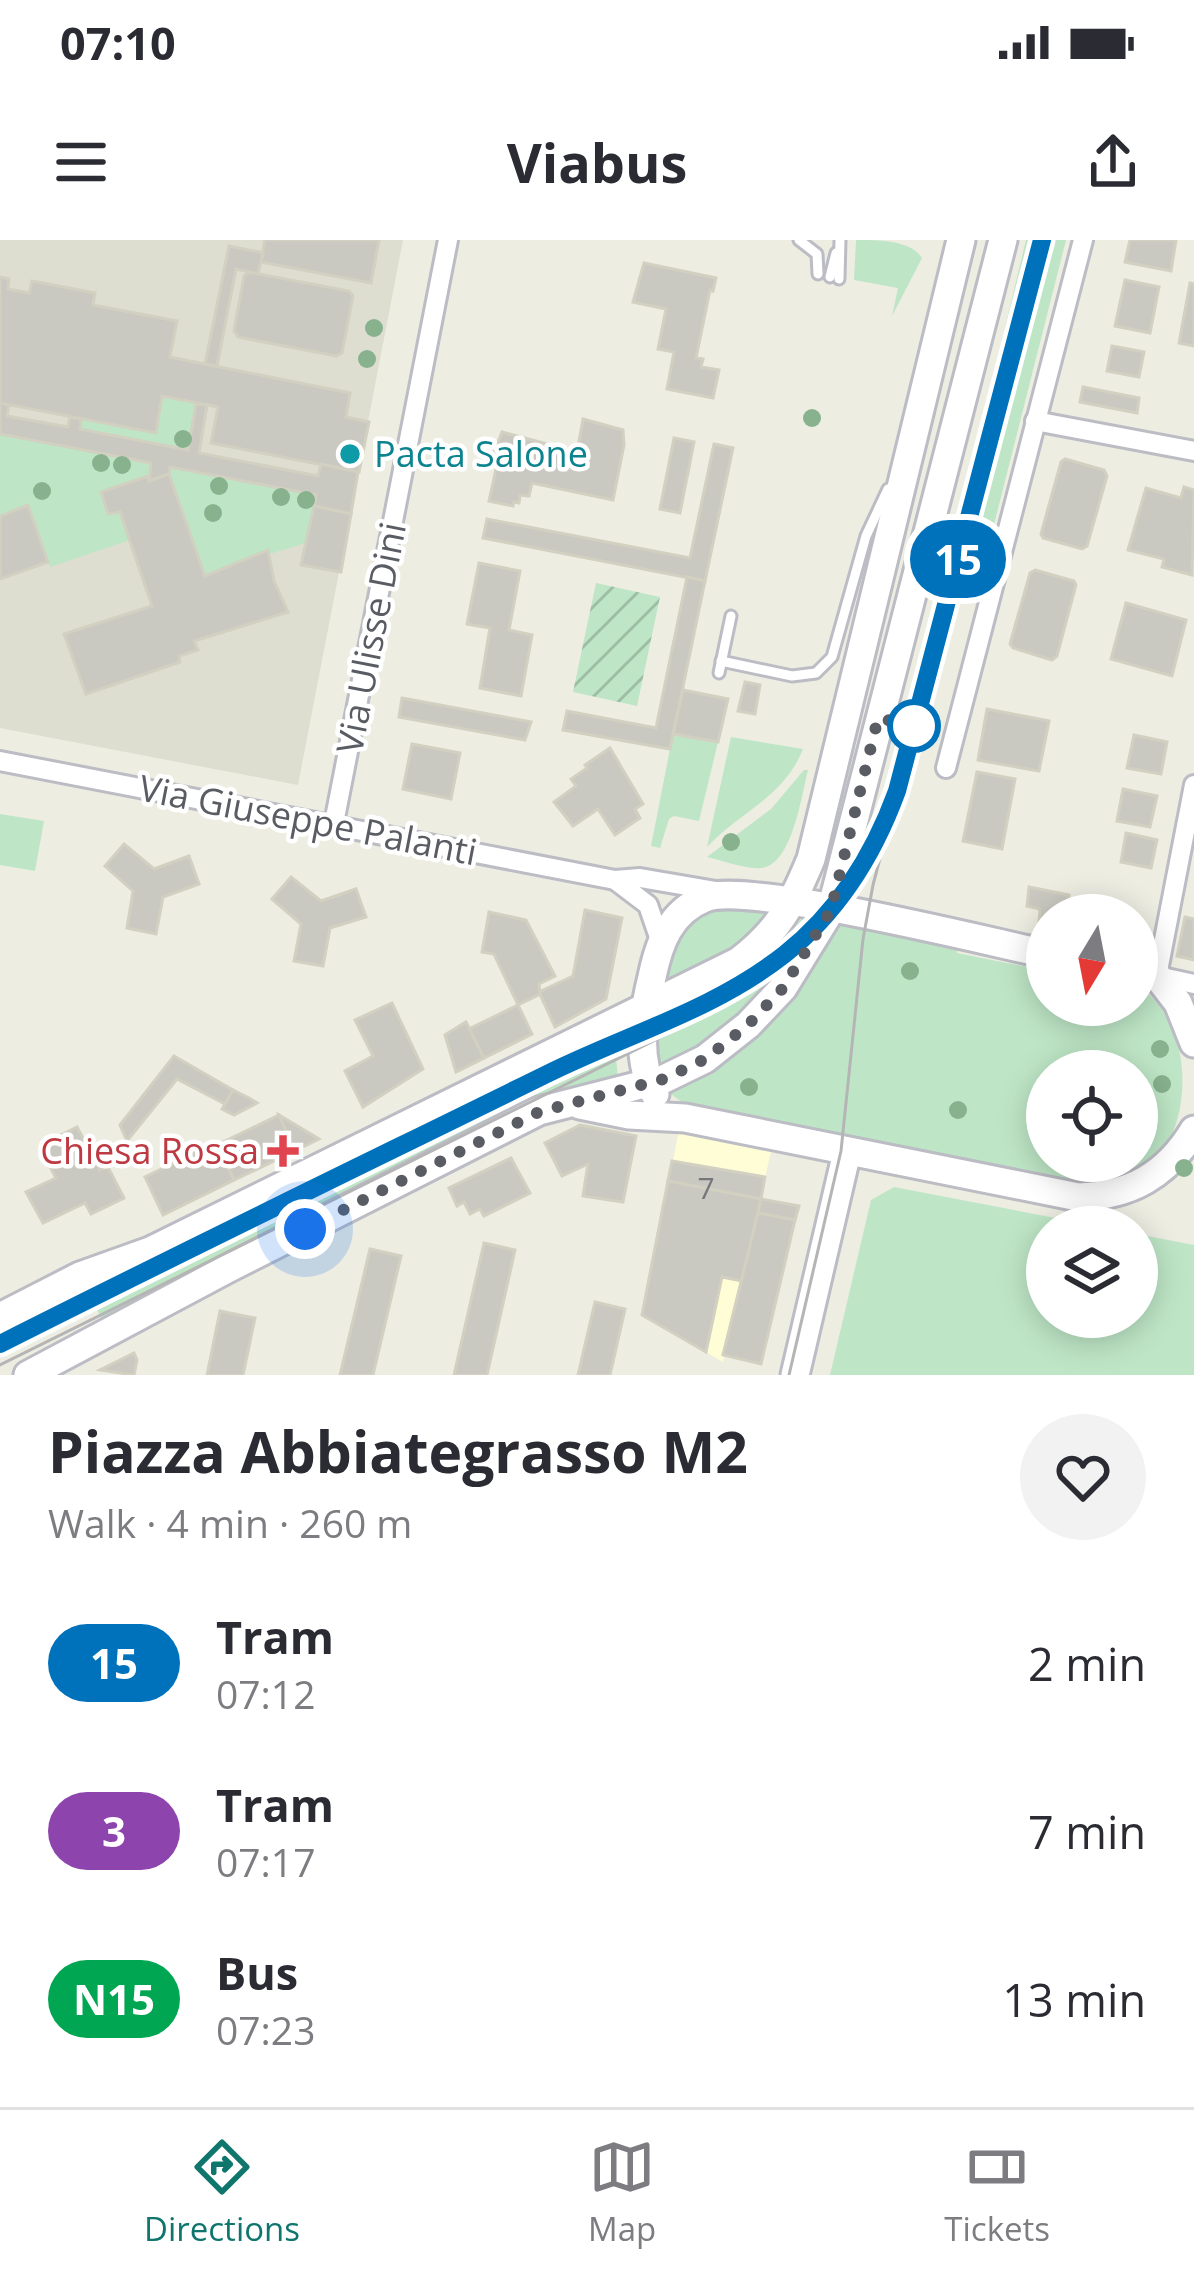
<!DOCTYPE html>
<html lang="en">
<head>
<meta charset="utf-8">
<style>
  :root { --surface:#fff; --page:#f2f2f3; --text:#2b2b33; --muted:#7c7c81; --line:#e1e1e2; --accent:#0f766e }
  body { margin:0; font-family:"Open Sans",sans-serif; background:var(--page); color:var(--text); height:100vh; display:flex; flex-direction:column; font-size:45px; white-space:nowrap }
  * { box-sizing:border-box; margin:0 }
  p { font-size:39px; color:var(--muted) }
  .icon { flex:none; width:66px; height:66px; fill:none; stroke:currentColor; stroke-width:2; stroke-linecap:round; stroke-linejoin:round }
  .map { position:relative; height:1135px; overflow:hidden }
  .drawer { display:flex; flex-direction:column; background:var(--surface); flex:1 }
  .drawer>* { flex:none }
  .badge { padding:0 24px; border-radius:39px; font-size:42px; line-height:78px }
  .needle { width:78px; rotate:190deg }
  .buttons { position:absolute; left:1026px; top:654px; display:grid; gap:24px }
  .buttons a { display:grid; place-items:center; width:132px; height:132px; border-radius:50%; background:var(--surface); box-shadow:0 6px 30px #0003; font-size:60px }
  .you { position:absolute; width:60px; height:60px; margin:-30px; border:9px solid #fff; border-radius:50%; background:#1a73e8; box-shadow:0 0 0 18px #1a73e833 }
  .map>.badge { position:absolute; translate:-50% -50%; box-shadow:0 0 0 6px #fff }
  .round { display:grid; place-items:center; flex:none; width:126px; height:126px; border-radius:63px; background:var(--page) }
  .summary { display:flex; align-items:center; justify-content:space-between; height:204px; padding:0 48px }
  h1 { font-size:57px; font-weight:700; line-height:90px }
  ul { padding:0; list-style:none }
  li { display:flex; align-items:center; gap:36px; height:168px; padding:0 48px }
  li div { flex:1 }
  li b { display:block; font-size:45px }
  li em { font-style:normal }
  li .badge { min-width:132px; font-weight:700; text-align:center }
  .status { display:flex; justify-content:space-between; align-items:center; height:84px; padding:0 60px; background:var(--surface); direction:ltr }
  .status svg { height:33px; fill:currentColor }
  header { display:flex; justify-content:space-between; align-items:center; height:156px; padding:0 48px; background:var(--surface); font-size:54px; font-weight:700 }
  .dock { display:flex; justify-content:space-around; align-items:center; height:168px; border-top:3px solid var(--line); background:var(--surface); font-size:33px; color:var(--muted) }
  .dock a { display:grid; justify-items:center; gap:6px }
  .dock .current { color:var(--accent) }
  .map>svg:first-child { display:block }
  .commercial { fill:#fefdd6 }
  .education { fill:#ddddd0 }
  .grass { fill:#bee6c6; fill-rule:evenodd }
  .garden { fill:url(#garden-furrows) }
  .building { fill:#cac9c1; stroke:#d2d0c0; stroke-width:3 }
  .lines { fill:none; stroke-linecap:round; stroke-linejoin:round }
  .lane-casing { stroke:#bcbdc4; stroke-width:15 }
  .street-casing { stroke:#bcbdc4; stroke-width:24 }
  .secondary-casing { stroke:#bbbcc4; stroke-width:33 }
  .lane { stroke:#fff; stroke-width:9 }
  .street { stroke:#fff; stroke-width:18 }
  .secondary { stroke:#fff; stroke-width:27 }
  .tram { stroke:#b5b5b6; stroke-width:3 }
  .tree { fill:#87b28d }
  .line-casing { stroke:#fff; stroke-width:27 }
  .line { stroke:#0072bc; stroke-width:18 }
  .walk { stroke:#5a5c63; stroke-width:12; stroke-dasharray:0 21.6 }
  .culture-dot { fill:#0f9aa8; stroke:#fff; stroke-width:4.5 }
  .stop-dot { fill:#fff; stroke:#0072bc; stroke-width:6 }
  .health-dot { fill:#e0444e; stroke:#fff; stroke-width:4.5 }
  .labels { text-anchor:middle; stroke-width:9; stroke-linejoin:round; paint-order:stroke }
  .number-label { font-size:30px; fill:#76777a }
  .culture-label { font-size:36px; fill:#0d838f; stroke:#fff; text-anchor:start }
  .street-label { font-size:36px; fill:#5a5c63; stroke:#fff }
  .health-label { font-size:36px; fill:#be3a42; stroke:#fff; text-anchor:end }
</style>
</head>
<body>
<div class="status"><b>07:10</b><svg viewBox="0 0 49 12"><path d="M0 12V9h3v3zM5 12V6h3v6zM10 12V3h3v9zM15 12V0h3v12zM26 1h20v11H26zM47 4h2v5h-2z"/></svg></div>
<header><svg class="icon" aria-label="menu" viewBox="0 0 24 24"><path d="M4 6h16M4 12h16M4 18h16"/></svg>Viabus<svg class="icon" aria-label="share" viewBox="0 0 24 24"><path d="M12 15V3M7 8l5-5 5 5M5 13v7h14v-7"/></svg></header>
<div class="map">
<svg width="1194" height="1135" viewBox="0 0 1194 1135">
  <defs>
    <pattern id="garden-furrows" width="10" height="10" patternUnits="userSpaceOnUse" patternTransform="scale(3)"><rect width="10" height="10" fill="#bee6c6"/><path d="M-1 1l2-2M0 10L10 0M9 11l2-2" fill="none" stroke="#9dbea4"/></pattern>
  </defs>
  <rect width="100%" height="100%" fill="#edede2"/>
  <polygon class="commercial" points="680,885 773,903 723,1122 642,1075"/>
  <polygon class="education" points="0,0 403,0 298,545 0,488"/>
  <g class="grass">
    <path d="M856,0C878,0 911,0 922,18L892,76L898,48L854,40Z"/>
    <polygon points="1026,0 1066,0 984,324 950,315"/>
    <polygon points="162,156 196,164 188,210 80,189 81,179 155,193"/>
    <polygon points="0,194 151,223 148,236 102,253 109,274 120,272 130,300 50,327 28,265 0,276"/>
    <polygon points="170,227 316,255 306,303 269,314 267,310 205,336 169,234"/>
    <polygon points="673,494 718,502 699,581 674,576 669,579 660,608 651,606"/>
    <path d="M731,497L803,509C784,557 740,572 707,607Z"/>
    <path d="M804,530H808C802,554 793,618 766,627C751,632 722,620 707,617L771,569Z"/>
    <polygon points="0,574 44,581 35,631 0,625"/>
    <path d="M732,663L773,671L747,703L665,742C671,693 686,678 732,663Z"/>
    <path d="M803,677H808L810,682C770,750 740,791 666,824L656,819L654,809L659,774L762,720Z"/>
    <path d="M841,683L958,705L957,713L1047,731V765H1137V746C1189,777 1194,863 1164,910C1141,934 1112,941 1081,948L688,867L667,851C723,823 771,792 806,739C818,720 827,701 841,683ZM1047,831H1137V921H1047Z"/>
    <polygon points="614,793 618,840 105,1087 87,1047"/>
    <polygon points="894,947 1102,987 1047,987 1047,1077 1137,1077 1137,994 1194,1005 1194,1135 830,1135 871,960"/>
  </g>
  <polygon class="garden" points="596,343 660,357 637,466 573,452"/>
  <g class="building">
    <polygon points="265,0 379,0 371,43 261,22"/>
    <polygon points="1130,0 1176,0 1171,31 1125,22"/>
    <polygon points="229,6 263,13 258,34 236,29 217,126 205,124"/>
    <polygon points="644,23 716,38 713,51 710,50 696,118 703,119 701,127 719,130 713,158 667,149 674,112 658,109 666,69 633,62"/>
    <polygon points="249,32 349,51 353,56 342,113 336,116 238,97 234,91 244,36"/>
    <polygon points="0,37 9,39 8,49 29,53 32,41 95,53 93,65 177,81 170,117 350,153 346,177 369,182 359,232 211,203 218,167 162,156 156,193 0,163"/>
    <polygon points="1125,40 1159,47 1150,93 1115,86"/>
    <polygon points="1190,43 1194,44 1194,106 1179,103"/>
    <polygon points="1112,106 1144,112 1139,137 1107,131"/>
    <polygon points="1083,147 1139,158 1137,173 1080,162"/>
    <polygon points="0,163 9,165 7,176 68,187 70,177 81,179 80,189 188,210 196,164 207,165 199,213 318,236 321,224 358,232 351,274 314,266 316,255 170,227 169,234 149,241 151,223 0,194"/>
    <polygon points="583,179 623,190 624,205 613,260 532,243 529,256 520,255 519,263 514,262 513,266 489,261 498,220 492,218 502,192 577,212"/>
    <polygon points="674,198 694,202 680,273 660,269"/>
    <polygon points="714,204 733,208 705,341 483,298 487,279 690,318"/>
    <polygon points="1065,219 1104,230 1107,236 1087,306 1082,309 1043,298 1041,294 1061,222"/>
    <polygon points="169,234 205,336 268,310 274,341 288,372 194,401 198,410 179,416 180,422 86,454 64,394 152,366 120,272 108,274 101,252 148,236 149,241"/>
    <polygon points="1184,247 1194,250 1192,335 1162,327 1164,319 1128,310 1146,248 1181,258"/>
    <polygon points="28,265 48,322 0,339 0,276"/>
    <polygon points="314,266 351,274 341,332 301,325"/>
    <polygon points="479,323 520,331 509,390 532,395 521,456 480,448 490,388 467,384"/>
    <polygon points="1035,330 1074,341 1076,345 1057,416 1052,420 1013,408 1010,404 1030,333"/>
    <polygon points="687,337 705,341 670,509 563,490 567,471 656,488"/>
    <polygon points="1126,363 1186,380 1172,436 1111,419"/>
    <polygon points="745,442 760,445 755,474 738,471"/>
    <polygon points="683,450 728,459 718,502 673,494"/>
    <polygon points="402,458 531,482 525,500 399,477"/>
    <polygon points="987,469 1049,481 1039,531 978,520"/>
    <polygon points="1134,495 1167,502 1161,534 1127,528"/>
    <polygon points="412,504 460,513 451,559 403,549"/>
    <polygon points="610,508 643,564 635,569 640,578 615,595 598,569 573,586 554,562 576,546 571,539 587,528 585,525"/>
    <polygon points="977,532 1015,539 1002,609 963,601"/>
    <polygon points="1123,549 1157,556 1150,587 1117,581"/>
    <polygon points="1126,593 1157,600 1151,628 1121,622"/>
    <polygon points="124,604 154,629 189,616 199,644 163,657 156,694 127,688 133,651 105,626"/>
    <polygon points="291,637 321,661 356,649 366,677 330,688 323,726 294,721 301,684 272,659"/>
    <polygon points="1029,647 1069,655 1065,675 1047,675 1047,683 1039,682 1040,669 1027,666"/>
    <polygon points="585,670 622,678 606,759 555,787 539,752 573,736"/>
    <polygon points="489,672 526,680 555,736 539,744 540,754 518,765 494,714 482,712"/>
    <polygon points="1185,677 1194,679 1194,720 1177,716"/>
    <polygon points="392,763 423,829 363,867 345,831 373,816 355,780"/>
    <polygon points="518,765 532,794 484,818 469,789"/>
    <polygon points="466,782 484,818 456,832 445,795"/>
    <polygon points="174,816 233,850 225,864 177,839 127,901 120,885"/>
    <polygon points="233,850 249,858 257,863 234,875 222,869"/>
    <polygon points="279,875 295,911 234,940 217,905"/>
    <polygon points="279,875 319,899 295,911"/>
    <polygon points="580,885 636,896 623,962 583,956 588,924 562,936 545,903"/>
    <polygon points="77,887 100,930 108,927 124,958 91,974 85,963 43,983 26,952 56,938 44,916 50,912 45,903"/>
    <polygon points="215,903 234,940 163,975 145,937"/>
    <polygon points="511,918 530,953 484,976 480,969 470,974 464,962 457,966 449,948"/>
    <polygon points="672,921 765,937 761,959 668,941"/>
    <polygon points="668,941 761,959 742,1041 722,1037 706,1112 642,1075"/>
    <polygon points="761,959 799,966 795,980 758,973"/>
    <polygon points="758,973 795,980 761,1124 723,1115"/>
    <polygon points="484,1003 515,1010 487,1135 454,1135"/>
    <polygon points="370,1009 401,1016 373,1135 340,1135"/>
    <polygon points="595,1062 625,1069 610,1135 578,1135"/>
    <polygon points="220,1071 255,1078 243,1135 207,1135"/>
    <polygon points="134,1113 137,1120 134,1135 100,1130"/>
  </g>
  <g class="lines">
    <defs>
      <g id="lane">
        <polyline points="799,0 817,14 818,34"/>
        <polyline points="830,37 836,13"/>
        <polyline points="839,39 840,0"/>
        <polyline points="721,421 792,436 816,433 832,417 866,296 888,249"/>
        <polyline points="719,433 731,376"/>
      </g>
      <g id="street">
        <polyline points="1035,181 1194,211"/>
        <polyline points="0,521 615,640 640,638 716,651"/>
        <polyline points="946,528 1083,0"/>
        <polyline points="1194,545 1157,736 1194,744"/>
        <polyline points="334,583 448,0"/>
        <polyline points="615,640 648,665 660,700"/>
      </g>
      <g id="secondary">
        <polyline points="1137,732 1157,736 1178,763 1194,803"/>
        <path d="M655,854C635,819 643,774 652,737C659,703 670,672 705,658C746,641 989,702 1047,714"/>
        <path d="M580,865L629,875L685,878L1078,957C1130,956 1167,935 1194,890"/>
        <path d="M0,1077L80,1036L150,1011L739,721C779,690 792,665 811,619L961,0"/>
        <polyline points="28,1135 227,1029 539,871 664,839 705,819 748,785 783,748 831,670 1003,0"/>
        <polyline points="795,1135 847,912"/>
      </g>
    </defs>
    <use href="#lane" class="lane-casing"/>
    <use href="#street" class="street-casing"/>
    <use href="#secondary" class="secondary-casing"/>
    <use href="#lane" class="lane"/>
    <use href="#street" class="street"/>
    <use href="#secondary" class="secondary"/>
    <g class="tram">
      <polyline points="0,1104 607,806"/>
      <path d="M0,1125L736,760C791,729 833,690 869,637"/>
      <polyline points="789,1135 841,911 863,699 873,645 1042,0"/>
    </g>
  </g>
  <g class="tree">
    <circle cx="374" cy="88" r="9"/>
    <circle cx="367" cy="119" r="9"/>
    <circle cx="812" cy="178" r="9"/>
    <circle cx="183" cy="199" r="9"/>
    <circle cx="101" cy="223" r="9"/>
    <circle cx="122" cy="225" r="9"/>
    <circle cx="219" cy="246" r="9"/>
    <circle cx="42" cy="251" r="9"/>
    <circle cx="281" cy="257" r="9"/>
    <circle cx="306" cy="260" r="9"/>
    <circle cx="213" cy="273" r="9"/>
    <circle cx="731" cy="602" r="9"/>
    <circle cx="910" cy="731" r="9"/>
    <circle cx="1160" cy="809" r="9"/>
    <circle cx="1162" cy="844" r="9"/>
    <circle cx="749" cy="847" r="9"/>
    <circle cx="958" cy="870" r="9"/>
    <circle cx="1147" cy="884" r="9"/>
    <circle cx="1184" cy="928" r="9"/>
  </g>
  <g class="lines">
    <defs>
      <path id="line" d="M0,1104C182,1012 366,923 549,833C628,794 714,770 785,714C838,672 874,614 897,551L1042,0"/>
    </defs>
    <use href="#line" class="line-casing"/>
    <use href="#line" class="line"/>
    <polyline class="walk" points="305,989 539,872 664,839 705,819 748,785 783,748 831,670 878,478 914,486"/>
  </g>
  <circle class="culture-dot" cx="350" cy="214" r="12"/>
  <circle class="stop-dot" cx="914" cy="486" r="24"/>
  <path class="health-dot" d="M277 893h12v12h12v12h-12v12h-12v-12h-12v-12h12z"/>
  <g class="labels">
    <g class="number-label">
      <text x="706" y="959">7</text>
    </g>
    <g class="culture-label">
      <text x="374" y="227">Pacta Salone</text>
    </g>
    <g class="street-label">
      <text transform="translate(371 398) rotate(-79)" y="13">Via Ulisse Dini</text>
      <text transform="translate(308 580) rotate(11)" y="13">Via Giuseppe Palanti</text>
    </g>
    <g class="health-label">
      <text x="259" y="924">Chiesa Rossa</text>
    </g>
  </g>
</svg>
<div class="buttons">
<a><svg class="needle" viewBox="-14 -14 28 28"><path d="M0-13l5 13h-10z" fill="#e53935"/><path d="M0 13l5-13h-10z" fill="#7c7c81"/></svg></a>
<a><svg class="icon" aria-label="locate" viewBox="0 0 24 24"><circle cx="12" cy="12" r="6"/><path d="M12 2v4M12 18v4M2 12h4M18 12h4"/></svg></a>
<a><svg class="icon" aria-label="layers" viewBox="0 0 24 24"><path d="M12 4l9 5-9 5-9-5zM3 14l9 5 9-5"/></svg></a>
</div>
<div class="you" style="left:305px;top:989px"></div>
<b class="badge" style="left:958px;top:319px;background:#0072bc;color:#fff">15</b>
</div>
<section class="drawer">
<div class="summary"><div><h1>Piazza Abbiategrasso M2</h1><p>Walk · 4 min · 260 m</p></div><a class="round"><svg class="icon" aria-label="heart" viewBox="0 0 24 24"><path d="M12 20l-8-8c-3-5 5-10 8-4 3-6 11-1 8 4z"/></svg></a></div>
<ul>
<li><span class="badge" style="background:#0072bc;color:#fff">15</span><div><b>Tram</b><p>07:12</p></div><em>2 min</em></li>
<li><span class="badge" style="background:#8e44ad;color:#fff">3</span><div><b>Tram</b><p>07:17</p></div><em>7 min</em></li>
<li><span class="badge" style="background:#00a651;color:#fff">N15</span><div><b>Bus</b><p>07:23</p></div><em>13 min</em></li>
</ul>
</section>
<nav class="dock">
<a class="current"><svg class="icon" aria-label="directions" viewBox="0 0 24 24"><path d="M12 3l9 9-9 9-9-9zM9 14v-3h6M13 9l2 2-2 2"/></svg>Directions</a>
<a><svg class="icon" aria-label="map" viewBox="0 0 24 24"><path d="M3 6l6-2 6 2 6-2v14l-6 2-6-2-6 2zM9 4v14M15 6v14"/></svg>Map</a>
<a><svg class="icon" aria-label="tickets" viewBox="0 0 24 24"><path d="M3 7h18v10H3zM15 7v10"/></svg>Tickets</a>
</nav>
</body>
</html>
